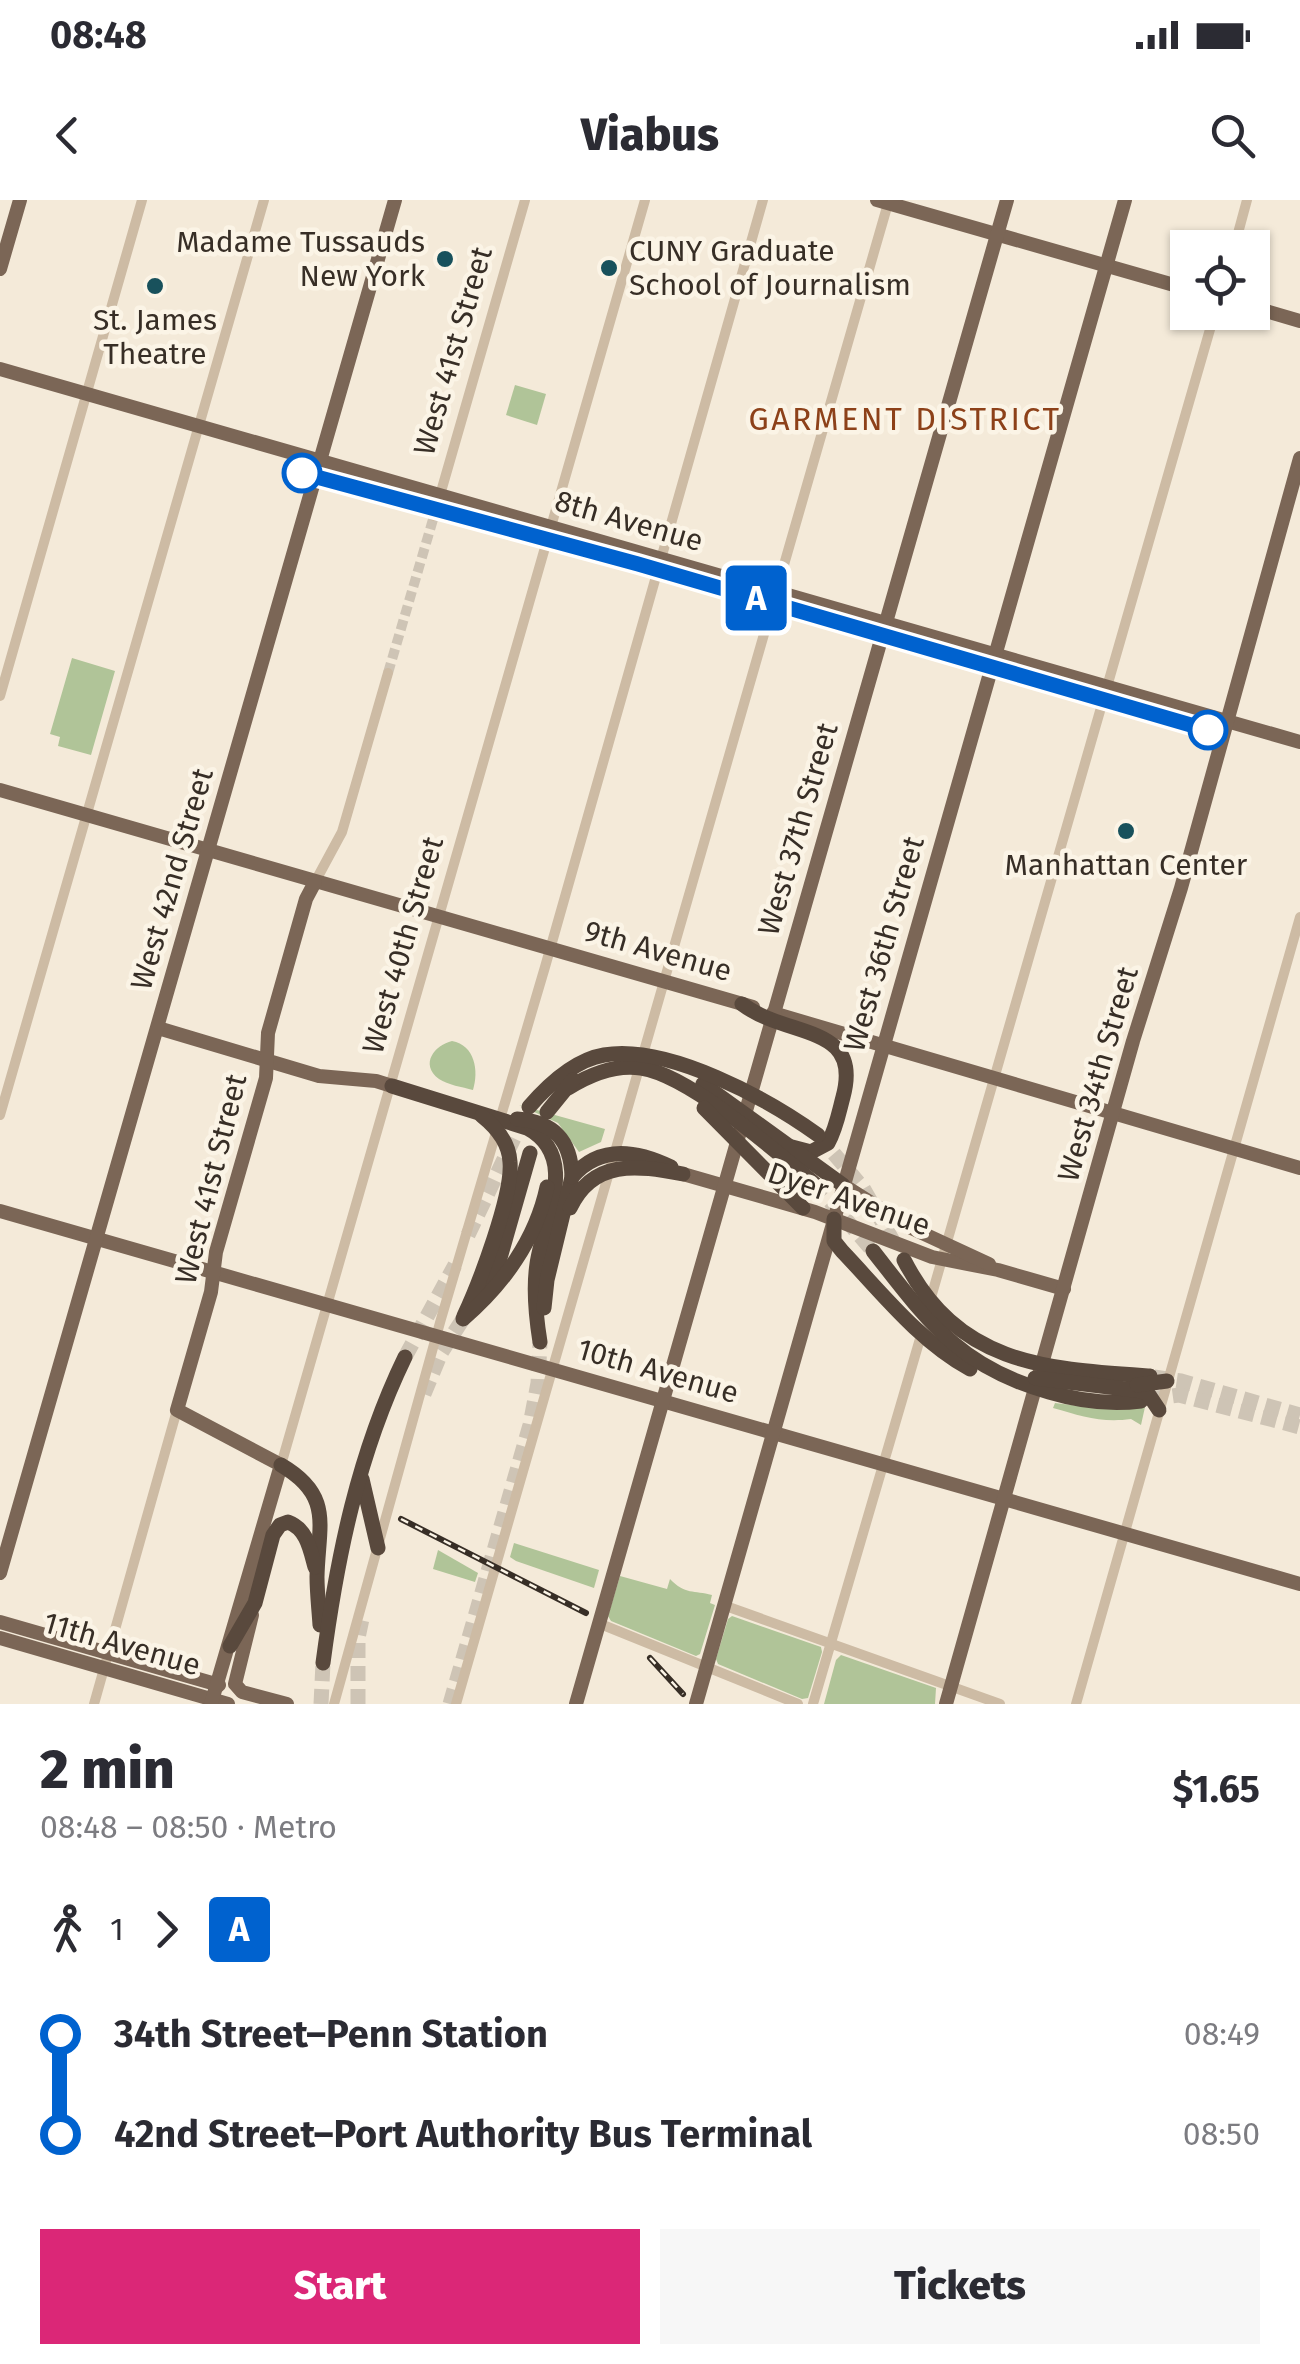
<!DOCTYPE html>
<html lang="en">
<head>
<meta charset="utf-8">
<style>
  :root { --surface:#fff; --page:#f7f7f7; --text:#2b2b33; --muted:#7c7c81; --accent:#db2777 }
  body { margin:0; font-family:"Fira Sans",sans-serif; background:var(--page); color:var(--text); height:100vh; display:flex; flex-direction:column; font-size:38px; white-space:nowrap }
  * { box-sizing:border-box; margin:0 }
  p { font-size:32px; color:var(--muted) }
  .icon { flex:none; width:55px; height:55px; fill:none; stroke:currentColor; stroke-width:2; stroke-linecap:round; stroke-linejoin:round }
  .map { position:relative; height:1504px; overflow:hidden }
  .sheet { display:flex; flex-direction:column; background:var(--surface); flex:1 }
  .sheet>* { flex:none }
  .badge { padding:0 20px; border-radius:8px; font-size:35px; line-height:65px }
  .tools { position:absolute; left:1170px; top:30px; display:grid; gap:20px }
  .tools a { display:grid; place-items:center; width:100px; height:100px; border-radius:0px; background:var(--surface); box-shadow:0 2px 8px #0004; font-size:50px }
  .map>.badge { position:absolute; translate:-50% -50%; box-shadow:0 0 0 5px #fff }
  .legs { display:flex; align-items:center; gap:15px; height:110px; padding:0 40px; font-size:32px }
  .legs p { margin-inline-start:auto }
  .headline { display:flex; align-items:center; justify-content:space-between; height:170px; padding:0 40px }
  h1 { font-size:55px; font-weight:800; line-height:75px }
  .primary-button { display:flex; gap:20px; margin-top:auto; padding:20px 40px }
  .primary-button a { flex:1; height:115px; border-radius:0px; background:var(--accent); color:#fff; font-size:40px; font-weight:800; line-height:115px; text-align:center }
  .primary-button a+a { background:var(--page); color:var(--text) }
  ul { padding:0 40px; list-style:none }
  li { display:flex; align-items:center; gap:35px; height:100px; font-size:38px }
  li i { display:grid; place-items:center; width:15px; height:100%; margin:0 12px; background:currentColor }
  li i::after { content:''; width:25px; height:25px; margin:-12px; border:8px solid; border-radius:50%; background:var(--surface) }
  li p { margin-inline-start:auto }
  li:first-child i { background:linear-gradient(#0000 50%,currentColor 0) }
  li:last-child i { background:linear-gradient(currentColor 50%,#0000 0) }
  .status { display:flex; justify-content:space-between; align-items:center; height:70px; padding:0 50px; background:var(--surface); direction:ltr }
  .status svg { height:28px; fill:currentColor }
  header { display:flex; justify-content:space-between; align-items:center; height:130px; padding:0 40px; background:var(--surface); font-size:45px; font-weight:800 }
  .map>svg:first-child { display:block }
  .green { fill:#b0c498 }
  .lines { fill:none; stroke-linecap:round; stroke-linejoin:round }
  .minor-tunnel { stroke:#cec4b5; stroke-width:10; stroke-dasharray:10 5; stroke-linecap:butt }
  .highway-tunnel { stroke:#cec4b5; stroke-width:15; stroke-dasharray:15 8; stroke-linecap:butt }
  .minor { stroke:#cdbba4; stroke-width:10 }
  .major { stroke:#7b6656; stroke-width:14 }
  .highway { stroke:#59493d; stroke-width:15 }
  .rail-casing { stroke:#372e26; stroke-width:6 }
  .rail { stroke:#fbf4e6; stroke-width:2.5; stroke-dasharray:8; stroke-linecap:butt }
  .line-1-casing { stroke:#fff; stroke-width:22 }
  .line-1 { stroke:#0062cf; stroke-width:15 }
  .poi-dot { fill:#18515c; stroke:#fbf4e6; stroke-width:4 }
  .stop-1-dot { fill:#fff; stroke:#0062cf; stroke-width:5 }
  .labels { text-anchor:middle; stroke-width:9; stroke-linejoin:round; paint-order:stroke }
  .poi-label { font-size:30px; fill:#372e26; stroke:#fbf4e6 }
  .street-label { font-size:30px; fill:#372e26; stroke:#fbf4e6 }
  .neighbourhood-label { font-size:32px; letter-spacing:2.5px; fill:#8d4119; stroke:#fbf4e6 }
</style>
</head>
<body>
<div class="status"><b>08:48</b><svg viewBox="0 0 49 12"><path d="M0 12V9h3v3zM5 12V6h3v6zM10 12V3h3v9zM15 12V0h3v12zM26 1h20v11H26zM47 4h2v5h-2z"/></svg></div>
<header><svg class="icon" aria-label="back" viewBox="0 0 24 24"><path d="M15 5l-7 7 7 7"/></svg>Viabus<svg class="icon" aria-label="search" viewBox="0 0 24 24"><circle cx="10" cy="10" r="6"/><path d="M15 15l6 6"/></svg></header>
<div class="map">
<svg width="1300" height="1504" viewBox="0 0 1300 1504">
  <rect width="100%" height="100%" fill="#f4ead9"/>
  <g class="green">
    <polygon points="515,185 546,194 537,225 506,215"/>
    <polygon points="72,458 115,471 91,555 58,546 60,537 50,534"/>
    <path d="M452,841C475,845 479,871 473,890C462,887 448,885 439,879C419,864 435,845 452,841Z"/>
    <polygon points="519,905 605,929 601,942 579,952 558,923"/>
    <path d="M1055,1203L1104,1209L1145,1207L1141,1225L1131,1219C1101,1223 1081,1216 1053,1208Z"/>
    <polygon points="514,1343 599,1370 594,1388 516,1361 510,1357"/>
    <polygon points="438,1350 478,1373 475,1382 433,1369"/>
    <path d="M620,1376L667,1389L670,1379C685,1395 694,1390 712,1395L710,1403L715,1405L700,1454L696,1456L611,1421L608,1416Z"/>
    <polygon points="732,1416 821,1447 822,1452 808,1498 802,1499 718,1464 716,1459 728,1419"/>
    <polygon points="841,1455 936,1488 935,1504 824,1504 836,1460"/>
  </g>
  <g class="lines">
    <polyline class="minor-tunnel" points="388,473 434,316"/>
    <g class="highway-tunnel">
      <polyline points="819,936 863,988 897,1048"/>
      <polyline points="815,984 873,1051"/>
      <polyline points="468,1035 525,915"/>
      <polyline points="405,1157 455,1065"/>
      <polyline points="1154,1177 1181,1181 1300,1215"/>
      <polyline points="424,1194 441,1153 463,1119"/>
      <polyline points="1150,1199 1179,1195 1300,1227"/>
      <polyline points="321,1504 323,1463"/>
      <polyline points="358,1504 358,1438 363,1414"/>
      <polyline points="450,1504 530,1225 538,1183 540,1142"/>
    </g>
    <g class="minor">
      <polyline points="1234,48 1247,0"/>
      <polyline points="434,316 525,0"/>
      <polyline points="0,496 142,0"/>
      <polyline points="315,682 342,632 388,473"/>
      <polyline points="0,915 264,0"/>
      <polyline points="930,1101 1215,112"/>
      <polyline points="281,1265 645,0"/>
      <polyline points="723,1405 1000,1504"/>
      <polyline points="598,1423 798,1504"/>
      <polyline points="94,1504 177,1210"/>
      <polyline points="334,1504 441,1119 545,767 763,0"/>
      <polyline points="456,1504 889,0"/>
      <polyline points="813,1504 922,1132"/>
      <polyline points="1076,1504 1300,717"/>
    </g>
    <g class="major">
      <polyline points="877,0 1188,89"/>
      <polyline points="0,69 20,0"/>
      <polyline points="1252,107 1300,121"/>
      <polyline points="0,169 1300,542"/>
      <polyline points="0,590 753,807"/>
      <polyline points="773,813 1300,968"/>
      <polyline points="158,828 319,876 376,881 392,886"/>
      <polyline points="683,974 815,1012 932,1057 998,1070 1064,1089"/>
      <polyline points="843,985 909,1027 989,1064"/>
      <polyline points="0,1011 1300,1384"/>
      <polyline points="0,1373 395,0"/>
      <polyline points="252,1415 235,1484 242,1492 287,1504"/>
      <polyline points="0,1422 219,1485"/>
      <polyline points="0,1438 228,1504"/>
      <polyline points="211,1504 281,1265 177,1210 211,1092 216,1052 266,878 268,833 306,699 315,682"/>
      <polyline points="576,1504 1007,0"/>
      <polyline points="696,1504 1125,0"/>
      <polyline points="946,1504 1133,841 1181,688 1300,258"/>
    </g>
    <g class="highway">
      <path d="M742,804C788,839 863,823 843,897C839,912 836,929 828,943L811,952L792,947"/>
      <polyline points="703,884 843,985"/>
      <path d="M392,886L527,928C581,957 543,1020 537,1064C533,1090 536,1117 540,1142"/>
      <path d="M568,888C589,875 615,864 641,868C689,875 777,952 815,984"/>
      <path d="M529,907C548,885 574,860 604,855C668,844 768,899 818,935"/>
      <polyline points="704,908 803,1008"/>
      <polyline points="547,912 573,880"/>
      <path d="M517,919C553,922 571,939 572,977L547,1080L544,1108"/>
      <path d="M572,977C599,945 636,950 671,967"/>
      <path d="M570,1008C593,959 637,965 683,974"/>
      <path d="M834,1019V1041L842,1051C881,1092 919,1141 970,1169"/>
      <path d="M873,1051C928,1121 959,1167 1049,1192C1079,1201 1109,1205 1141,1201"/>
      <path d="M904,1060C958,1165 1044,1169 1150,1176"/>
      <polyline points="485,1087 500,1058 530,953"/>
      <path d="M464,1116C479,1084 513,995 510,962C509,943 497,928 482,916"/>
      <path d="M463,1119C503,1085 536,1039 547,987"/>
      <polyline points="1035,1178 1142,1191 1149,1195 1159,1210"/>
      <polyline points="1137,1185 1167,1181"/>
      <path d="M281,1265C334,1296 318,1326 317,1377C317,1392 319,1409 320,1425"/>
      <polyline points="362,1279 378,1348"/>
      <path d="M230,1446L255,1403L273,1335L280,1325L288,1322C307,1329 310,1349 315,1367"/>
      <path d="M323,1463C337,1357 358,1254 405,1157"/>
    </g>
    <defs>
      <g id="rail">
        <polyline points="401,1319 586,1413"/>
        <polyline points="650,1458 683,1494"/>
      </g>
    </defs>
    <use href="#rail" class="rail-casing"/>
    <use href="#rail" class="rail"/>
  </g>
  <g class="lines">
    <defs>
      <polyline id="line-1" points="302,273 638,364 1208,530"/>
    </defs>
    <use href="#line-1" class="line-1-casing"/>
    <use href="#line-1" class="line-1"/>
  </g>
  <g class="poi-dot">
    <circle cx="445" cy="59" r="10"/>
    <circle cx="609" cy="68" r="10"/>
    <circle cx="155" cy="86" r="10"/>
    <circle cx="1126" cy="631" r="10"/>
  </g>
  <g class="stop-1-dot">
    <circle cx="302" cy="273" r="18"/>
    <circle cx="1208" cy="530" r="18"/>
  </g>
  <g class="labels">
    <g class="poi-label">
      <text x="425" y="52" text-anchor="end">Madame Tussauds<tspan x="425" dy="34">New York</tspan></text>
      <text x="629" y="61" text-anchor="start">CUNY Graduate<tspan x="629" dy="34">School of Journalism</tspan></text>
      <text x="155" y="130">St. James<tspan x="155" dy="34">Theatre</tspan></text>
      <text x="1126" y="675">Manhattan Center</text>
    </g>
    <g class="street-label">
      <text transform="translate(453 151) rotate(-74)" y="10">West 41st Street</text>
      <text transform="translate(629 321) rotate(16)" y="10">8th Avenue</text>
      <text transform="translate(798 629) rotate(-74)" y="10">West 37th Street</text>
      <text transform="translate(172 679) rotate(-74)" y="10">West 42nd Street</text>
      <text transform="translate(884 744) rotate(-74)" y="10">West 36th Street</text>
      <text transform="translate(403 745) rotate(-74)" y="10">West 40th Street</text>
      <text transform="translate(658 751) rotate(16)" y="10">9th Avenue</text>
      <text transform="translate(1098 874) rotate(-74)" y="10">West 34th Street</text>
      <text transform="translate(211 979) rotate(-76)" y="10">West 41st Street</text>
      <text transform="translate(849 999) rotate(19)" y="10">Dyer Avenue</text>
      <text transform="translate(658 1171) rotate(16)" y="10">10th Avenue</text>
      <text transform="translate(122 1444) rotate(16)" y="10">11th Avenue</text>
    </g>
    <g class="neighbourhood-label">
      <text x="905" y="230">GARMENT DISTRICT</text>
    </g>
  </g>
</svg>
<div class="tools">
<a><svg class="icon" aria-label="locate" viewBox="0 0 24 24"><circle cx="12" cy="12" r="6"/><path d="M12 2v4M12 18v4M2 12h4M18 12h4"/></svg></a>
</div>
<b class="badge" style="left:756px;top:398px;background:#0062cf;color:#fff">A</b>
</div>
<section class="sheet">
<div class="headline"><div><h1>2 min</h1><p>08:48 – 08:50 · Metro</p></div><b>$1.65</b></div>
<div class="legs"><svg class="icon" aria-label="walk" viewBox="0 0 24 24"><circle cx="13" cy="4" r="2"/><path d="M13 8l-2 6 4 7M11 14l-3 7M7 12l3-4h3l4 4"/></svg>1<svg class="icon" aria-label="forward" viewBox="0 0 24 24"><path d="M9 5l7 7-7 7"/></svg><b class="badge" style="background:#0062cf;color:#fff">A</b></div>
<ul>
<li><i style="color:#0062cf"></i><b>34th Street–Penn Station</b><p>08:49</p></li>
<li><i style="color:#0062cf"></i><b>42nd Street–Port Authority Bus Terminal</b><p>08:50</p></li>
</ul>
<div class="primary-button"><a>Start</a><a>Tickets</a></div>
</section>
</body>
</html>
